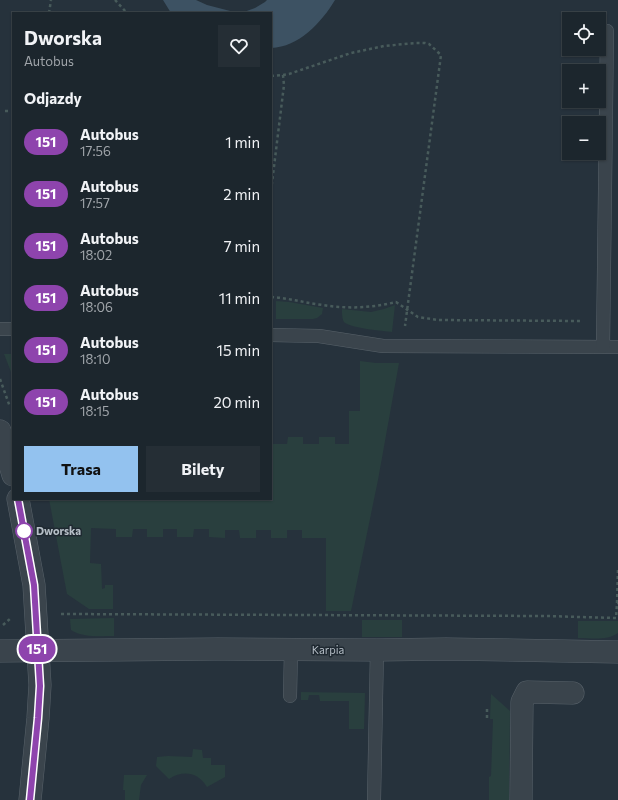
<!DOCTYPE html>
<html lang="pl">
<head>
<meta charset="utf-8">
<style>
  :root { --surface:#1c262d; --page:#252e35; --text:#f1f3f6; --muted:#a0a5aa; --line:#3a4349; --accent:#93c2ef }
  body { margin:0; font-family:Commissioner,sans-serif; background:var(--page); color:var(--text); height:100vh; display:flex; flex-direction:column; font-size:15px; white-space:nowrap }
  * { box-sizing:border-box; margin:0 }
  p { font-size:13px; color:var(--muted) }
  .icon { flex:none; width:22px; height:22px; fill:none; stroke:currentColor; stroke-width:2; stroke-linecap:round; stroke-linejoin:round }
  .map { position:relative; flex:1; overflow:hidden }
  .sheet { position:absolute; left:12px; top:12px; width:260px; height:488px; display:flex; flex-direction:column; background:var(--surface); border-radius:0px; box-shadow:0 1px 3px #0004,0 0 0 1px var(--line) }
  .sheet>* { flex:none }
  .badge { padding:0 8px; border-radius:13px; font-size:14px; line-height:26px }
  .controls { position:absolute; left:562px; top:12px; display:grid; gap:8px }
  .controls a { display:grid; place-items:center; width:44px; height:44px; border-radius:0px; background:var(--surface); box-shadow:0 1px 3px #0004,0 0 0 1px var(--line); font-size:20px }
  .map>.badge { position:absolute; translate:-50% -50%; box-shadow:0 0 0 2px #fff }
  h2 { padding:0 12px; font-size:15px; line-height:36px }
  .round { display:grid; place-items:center; flex:none; width:42px; height:42px; border-radius:0px; background:var(--page) }
  .head { display:flex; align-items:center; justify-content:space-between; height:68px; padding:0 12px }
  h1 { font-size:19px; font-weight:700; line-height:30px }
  .action { display:flex; gap:8px; margin-top:auto; padding:8px 12px }
  .action a { flex:1; height:46px; border-radius:0px; background:var(--accent); color:#111; font-size:16px; font-weight:700; line-height:46px; text-align:center }
  .action a+a { background:var(--page); color:var(--text) }
  ul { padding:0; list-style:none }
  li { display:flex; align-items:center; gap:12px; height:52px; padding:0 12px }
  li div { flex:1 }
  li b { display:block; font-size:15px }
  li em { font-style:normal }
  li .badge { min-width:44px; font-weight:700; text-align:center }
  .map>svg:first-child { display:block }
  .green { fill:#293f3e }
  .water { fill:#3d5263 }
  .lines { fill:none; stroke-linecap:round; stroke-linejoin:round }
  .service-casing { stroke:#58626a; stroke-width:14 }
  .minor-casing { stroke:#58626a; stroke-width:23 }
  .path { stroke:#485b5b; stroke-width:2.5; stroke-dasharray:3 3; stroke-linecap:butt }
  .service { stroke:#3a444c; stroke-width:13 }
  .minor { stroke:#3a444c; stroke-width:22 }
  .line-casing { stroke:#fff; stroke-width:9 }
  .line { stroke:#8e44ad; stroke-width:6 }
  .stop-dot { fill:#fff; stroke:#8e44ad; stroke-width:2 }
  .labels { text-anchor:middle; stroke-width:3; stroke-linejoin:round; paint-order:stroke }
  .stop-label { font-size:11px; font-weight:bold; fill:#b6bfc7; stroke:#1f2931; text-anchor:start }
  .street-label { font-size:11px; fill:#b6bfc7; stroke:#1f2931 }
</style>
</head>
<body>
<div class="map">
<svg width="618" height="800" viewBox="0 0 618 800">
  <rect width="100%" height="100%" fill="#26323c"/>
  <g class="green">
    <polygon points="276,301 289,302 323,308 322,314 317,318 313,319 276,319"/>
    <path d="M395,305L392,332C384,331 349,328 344,322C342,319 342,313 342,309L371,312L384,309Z"/>
    <polygon points="4,354 13,354 13,377"/>
    <polygon points="360,361 376,363 399,363 378,480 351,611 326,611 326,538 302,538 302,530 287,530 287,538 271,538 271,530 256,530 256,538 240,538 239,530 225,530 225,538 209,537 209,529 194,529 193,537 177,537 177,529 163,529 163,537 147,537 147,529 133,529 132,537 116,537 116,529 91,528 90,563 101,564 102,589 105,588 105,585 113,585 113,609 89,609 67,594 49,499 271,499 271,436 272,444 287,444 288,437 303,437 303,444 319,444 319,437 335,437 335,444 349,444 349,411 360,411"/>
    <path d="M114,618V636C101,636 83,638 71,630L70,619Z"/>
    <rect x="362" y="620" width="40" height="17"/>
    <path d="M578,621H618V633C607,641 591,638 578,638Z"/>
    <polygon points="301,692 365,693 364,729 349,729 349,701 320,701 319,695 309,695 308,700 301,700"/>
    <polygon points="491,694 510,711 509,800 489,800 489,777 491,776 493,719 490,719"/>
    <path d="M193,749L202,750L203,758H211V765H225V777L207,787C198,772 183,770 169,779L156,766L157,757L168,756L192,757Z"/>
    <polygon points="124,775 147,775 141,785 139,800 125,800 125,790 123,790"/>
  </g>
  <path class="water" d="M163,0H196L207,5L234,12H244L255,8L265,2L267,0H335C321,23 299,47 271,48V13H171Z"/>
  <g class="lines">
    <defs>
      <g id="service">
        <polyline points="0,329 13,329"/>
        <polyline points="271,335 319,336 383,346 618,347"/>
        <polyline points="603,346 607,31"/>
        <polyline points="290,696 291,650"/>
        <polyline points="374,800 377,650"/>
      </g>
      <g id="minor">
        <polyline points="0,431 13,475"/>
        <polyline points="18,499 34,585 40,685 38,718 30,800"/>
        <polyline points="0,651 218,649 377,650 446,649 618,652"/>
        <polyline points="521,800 522,702 527,692 573,693"/>
      </g>
    </defs>
    <use href="#service" class="service-casing"/>
    <use href="#minor" class="minor-casing"/>
    <g class="path">
      <polyline points="115,0 127,13"/>
      <polyline points="49,13 51,0"/>
      <polyline points="271,76 283,75 289,74 351,53 384,46 415,43 425,43 429,44 441,55 405,326"/>
      <polyline points="5,111 13,111"/>
      <polyline points="271,191 284,85 283,75"/>
      <path d="M271,297C289,298 305,303 323,305C347,309 372,308 396,302L418,317L438,320L582,321"/>
      <polyline points="0,379 10,407"/>
      <polyline points="617,603 618,569"/>
      <polyline points="61,614 546,616 616,618 617,603 618,603"/>
      <polyline points="3,625 11,618"/>
      <polyline points="487,709 487,719"/>
    </g>
    <use href="#service" class="service"/>
    <use href="#minor" class="minor"/>
  </g>
  <g class="lines">
    <defs>
      <polyline id="line" points="18,499 34,585 40,686 38,718 30,800"/>
    </defs>
    <use href="#line" class="line-casing"/>
    <use href="#line" class="line"/>
  </g>
  <circle class="stop-dot" cx="24" cy="531" r="8"/>
  <g class="labels">
    <g class="stop-label">
      <text x="36" y="535">Dworska</text>
    </g>
    <g class="street-label">
      <text x="328" y="654">Karpia</text>
    </g>
  </g>
</svg>
<div class="controls">
<a><svg class="icon" aria-label="locate" viewBox="0 0 24 24"><circle cx="12" cy="12" r="6"/><path d="M12 2v4M12 18v4M2 12h4M18 12h4"/></svg></a>
<a>+</a>
<a>−</a>
</div>
<b class="badge" style="left:37px;top:649px;background:#8e44ad;color:#fff">151</b>
<section class="sheet">
<div class="head"><div><h1>Dworska</h1><p>Autobus</p></div><a class="round"><svg class="icon" aria-label="heart" viewBox="0 0 24 24"><path d="M12 20l-8-8c-3-5 5-10 8-4 3-6 11-1 8 4z"/></svg></a></div>
<h2>Odjazdy</h2>
<ul>
<li><span class="badge" style="background:#8e44ad;color:#fff">151</span><div><b>Autobus</b><p>17:56</p></div><em>1 min</em></li>
<li><span class="badge" style="background:#8e44ad;color:#fff">151</span><div><b>Autobus</b><p>17:57</p></div><em>2 min</em></li>
<li><span class="badge" style="background:#8e44ad;color:#fff">151</span><div><b>Autobus</b><p>18:02</p></div><em>7 min</em></li>
<li><span class="badge" style="background:#8e44ad;color:#fff">151</span><div><b>Autobus</b><p>18:06</p></div><em>11 min</em></li>
<li><span class="badge" style="background:#8e44ad;color:#fff">151</span><div><b>Autobus</b><p>18:10</p></div><em>15 min</em></li>
<li><span class="badge" style="background:#8e44ad;color:#fff">151</span><div><b>Autobus</b><p>18:15</p></div><em>20 min</em></li>
</ul>
<div class="action"><a>Trasa</a><a>Bilety</a></div>
</section>
</div>
</body>
</html>
